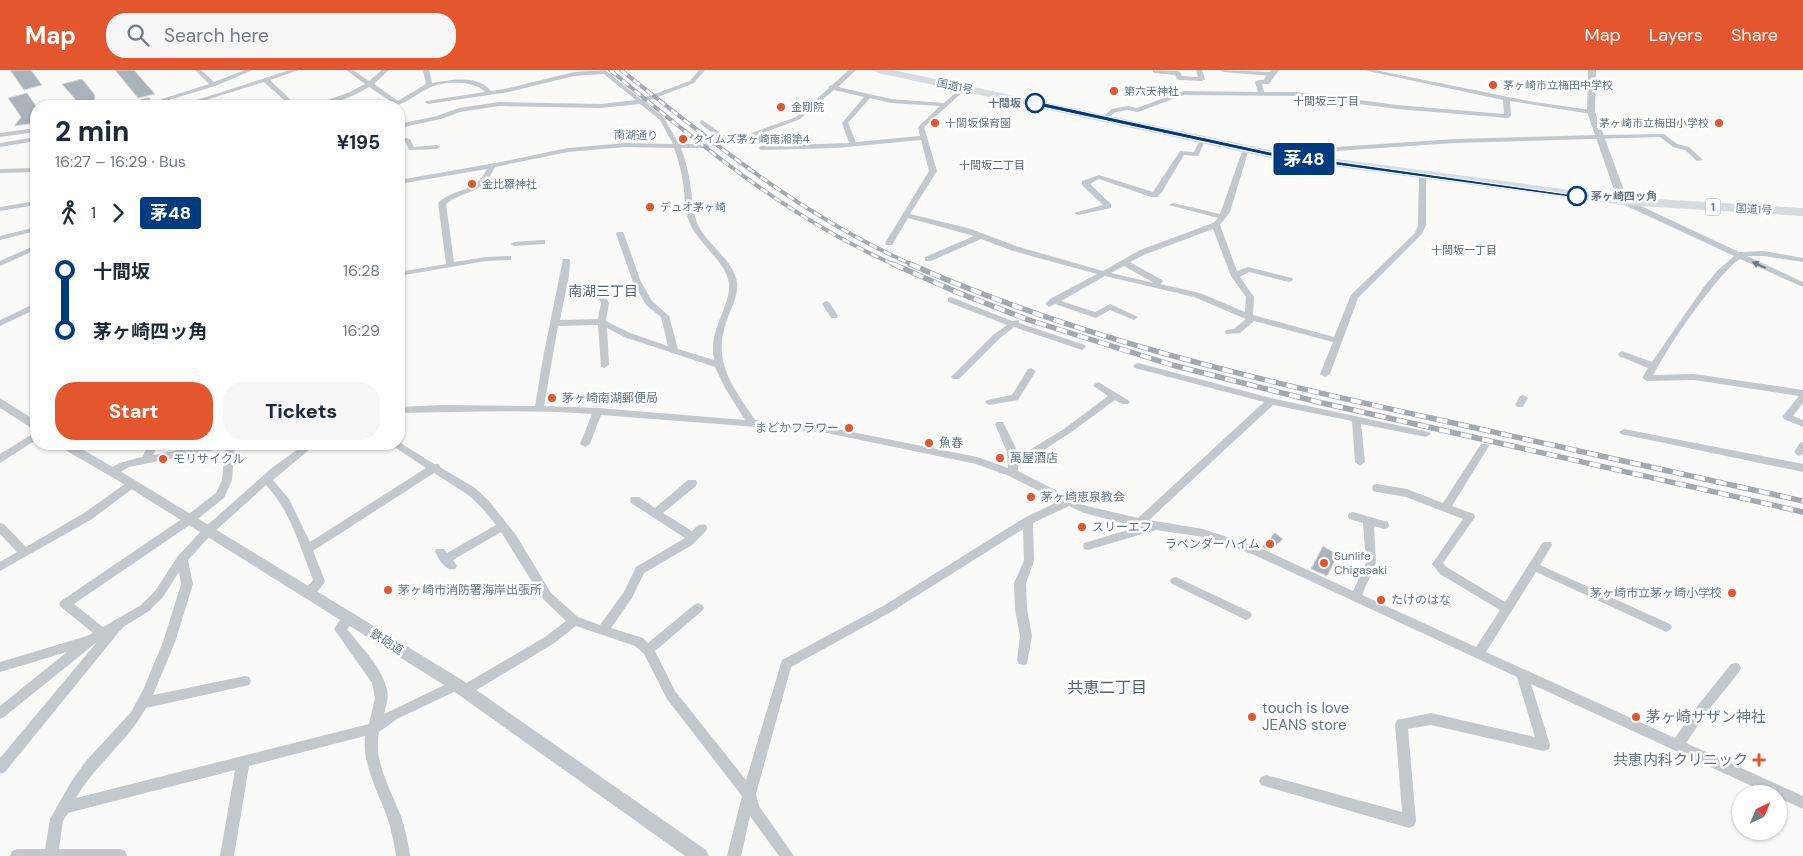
<!DOCTYPE html>
<html lang="en">
<head>
<meta charset="utf-8">
<style>
  :root { --surface:#fff; --page:#f6f6f7; --text:#1f2937; --muted:#747a83; --accent:#e4572e }
  body { margin:0; font-family:"DM Sans","Noto Sans JP",sans-serif; background:var(--page); color:var(--text); height:100vh; display:flex; flex-direction:column; font-size:19px; white-space:nowrap }
  * { box-sizing:border-box; margin:0 }
  p { font-size:16px; color:var(--muted) }
  .icon { flex:none; width:28px; height:28px; fill:none; stroke:currentColor; stroke-width:2; stroke-linecap:round; stroke-linejoin:round }
  .map { position:relative; flex:1; overflow:hidden }
  .details { position:absolute; left:30px; top:30px; width:375px; height:350px; display:flex; flex-direction:column; background:var(--surface); border-radius:20px; box-shadow:0 1px 4px #0004 }
  .details>* { flex:none }
  .badge { padding:0 10px; border-radius:4px; font-size:18px; line-height:32px }
  .needle { width:32px; rotate:44deg }
  .fabs { position:absolute; left:1732px; top:715px; display:grid; gap:10px }
  .fabs a { display:grid; place-items:center; width:55px; height:55px; border-radius:50%; background:var(--surface); box-shadow:0 1px 4px #0004; font-size:25px }
  .map>.badge { position:absolute; translate:-50% -50%; box-shadow:0 0 0 2px #fff }
  .legs { display:flex; align-items:center; gap:8px; height:55px; padding:0 25px; font-size:16px }
  .legs p { margin-inline-start:auto }
  .headline { display:flex; align-items:center; justify-content:space-between; height:85px; padding:0 25px }
  h1 { font-size:28px; font-weight:800; line-height:38px }
  .cta { display:flex; gap:10px; margin-top:auto; padding:10px 25px }
  .cta a { flex:1; height:58px; border-radius:20px; background:var(--accent); color:#fff; font-size:20px; font-weight:800; line-height:58px; text-align:center }
  .cta a+a { background:var(--page); color:var(--text) }
  ul { padding:0 25px; list-style:none }
  li { display:flex; align-items:center; gap:18px; height:60px; font-size:19px }
  li i { display:grid; place-items:center; width:8px; height:100%; margin:0 6px; background:currentColor }
  li i::after { content:''; width:12px; height:12px; margin:-6px; border:4px solid; border-radius:50%; background:var(--surface) }
  li p { margin-inline-start:auto }
  li:first-child i { background:linear-gradient(#0000 50%,currentColor 0) }
  li:last-child i { background:linear-gradient(currentColor 50%,#0000 0) }
  header { display:flex; align-items:center; gap:30px; box-sizing:border-box; height:70px; padding:0 25px; background:var(--accent); color:#fff }
  header strong { font-size:24px }
  nav { display:flex; gap:28px; margin-inline-start:auto; font-size:18px }
  .search { width:350px; height:45px; background:var(--page); display:flex; align-items:center; gap:12px; box-sizing:border-box; padding:0 18px; border-radius:20px; color:var(--muted); font-size:19px }
  .map>svg:first-child { display:block }
  .building { fill:#aab3b9; stroke:#dcdcda }
  .lines { fill:none; stroke-linecap:round; stroke-linejoin:round }
  .minor { fill:#c3c8cc; fill-rule:evenodd }
  .tertiary { fill:#c3c8cc; fill-rule:evenodd }
  .trunk { fill:#d6dbdf; fill-rule:evenodd }
  .rail-far1-casing { stroke:#a2aab0; stroke-width:4 }
  .rail-casing { stroke:#a2aab0; stroke-width:5.5 }
  .rail-far1 { stroke:#fff; stroke-width:2.5; stroke-dasharray:8; stroke-linecap:butt }
  .rail { stroke:#fff; stroke-width:4; stroke-dasharray:11; stroke-linecap:butt }
  .oneway { fill:#6a7a87 }
  .line-1 { fill:#003b80; stroke:#fff }
  .poi-dot { fill:#e4572e; stroke:#fff; stroke-width:2 }
  .stop-1-dot { fill:#fff; stroke:#003b80; stroke-width:2.5 }
  .labels { text-anchor:middle; stroke-width:5; stroke-linejoin:round; paint-order:stroke }
  .far-poi-label { font-size:11px; fill:#657683; stroke:#fff; text-anchor:start }
  .far-street-label { font-size:11px; fill:#657683; stroke:#fff }
  .far-neighbourhood-label { font-size:11px; fill:#57646e; stroke:#fff }
  .far-stop-label { font-size:11px; font-weight:bold; fill:#657683; stroke:#fff; text-anchor:end }
  .shield { fill:#fff; stroke:#939fa8; stroke-width:1 }
  .shield-label { font-size:11px; font-weight:bold; fill:#657683 }
  .poi-label { font-size:12px; fill:#657683; stroke:#fff; text-anchor:start }
  .street-label { font-size:12px; fill:#657683; stroke:#fff }
  .neighbourhood-label { font-size:14px; fill:#57646e; stroke:#fff }
  .near-poi-label { font-size:15px; fill:#657683; stroke:#fff; text-anchor:start }
  .near-neighbourhood-label { font-size:16px; fill:#57646e; stroke:#fff }
</style>
</head>
<body>
<header>
<strong>Map</strong>
<div class="search"><svg class="icon" aria-label="search" viewBox="0 0 24 24"><circle cx="10" cy="10" r="6"/><path d="M15 15l6 6"/></svg>Search here</div>
<nav><a>Map</a><a>Layers</a><a>Share</a></nav>
</header>
<div class="map">
<svg width="1803" height="786" viewBox="0 0 1803 786">
  <rect width="100%" height="100%" fill="#fafaf8"/>
  <g class="building">
    <polygon points="10,0 31,0 42,15 24,20"/>
    <polygon points="115,0 134,0 155,24 138,28"/>
    <polygon points="82,9 95,25 94,36 74,36 75,29 62,14"/>
    <polygon points="27,23 36,36 36,53 14,56 21,47 8,28"/>
    <polygon points="1275,463 1283,469 1270,481 1262,477"/>
    <polygon points="1323,476 1338,485 1327,506 1311,499"/>
  </g>
  <g class="lines">
    <g class="minor">
      <polygon points="195,0 201,0 214,12 245,0 253,0 215,16 149,36 140,36 209,14"/>
      <polygon points="290,0 299,0 270,10 292,31 292,33 281,36 271,36 272,35 285,31 264,12 187,36 178,36"/>
      <path d="M346,0H353L369,11L382,0H389L374,14L398,31L426,14L423,0H429L432,13C451,10 477,4 491,21L509,18L574,2L605,0L641,29L690,11L699,0H705L694,13L645,32L664,48L679,74H703L722,71L700,53V51L702,50L729,69L741,67L796,47L829,18V16L832,15L849,0H856L838,17L891,29L944,33L962,17H966V19L924,57L937,101L910,144L968,158L1019,177L1103,201L1140,180L1213,153L1218,148L1169,135L1173,133L1220,144L1243,79L1248,78L1249,79L1230,142L1220,155L1237,201L1248,197L1292,208L1293,210L1289,212L1249,202L1240,207L1254,227L1253,245L1334,267L1351,225L1415,163L1418,155L1419,106L1426,104V155L1422,164L1358,228L1330,304L1325,307L1320,304L1333,272L1254,251L1240,263L1226,264L1225,262L1226,260L1234,259L1246,249L1194,227L1105,206L1061,231L1095,242L1110,234L1138,247L1134,250L1110,240L1096,248L1055,234L1049,237L1045,234L1050,229L1097,204L1013,181L981,169L931,191H925V187L974,166L908,148L892,175H886L885,173L929,101L921,70L836,78L761,80L758,78L761,76L849,73L842,53L864,27L834,20L800,49L745,70L703,78H681C686,91 689,105 691,119C693,134 693,149 702,162C713,178 734,193 737,212C739,226 730,240 726,253C712,293 734,318 755,350L822,356L977,387L1008,398L1007,382L995,354L997,352H1003L1015,376L1018,387L1064,359L1108,326L1095,317L1093,315L1098,312L1128,330L1130,332L1128,334H1122L1115,330L1070,363L1018,397V401L1087,436L1138,448L1264,332L1135,298L1133,296L1135,294L1138,293L1271,328L1429,362L1431,364L1426,367L1361,354L1365,392L1360,396L1355,392L1352,351L1273,335L1149,450L1203,459L1260,478L1353,521L1366,493L1363,453L1349,449L1348,446L1349,443L1353,442L1388,452L1389,455L1388,458L1384,459L1374,456L1376,493L1362,525L1476,577L1500,540L1440,504L1432,494L1463,449L1406,427L1377,422L1373,421L1372,418L1373,415L1377,414L1407,419L1443,433L1481,374H1487L1489,376L1452,436L1474,444L1475,447L1443,493L1448,498L1505,532L1543,472H1551L1552,475L1540,495L1670,554L1672,557L1670,560L1666,562L1662,560L1536,502L1486,582L1675,668L1699,634L1731,594L1735,593L1739,594L1741,598L1739,602L1707,642L1686,673L1803,726V739L1779,728V724H1769L1531,614L1550,675L1549,679L1544,681L1431,655L1408,659L1416,751L1414,756L1409,758L1261,715L1259,711L1261,707L1266,705L1402,742L1395,654L1397,650L1431,643L1535,667L1517,607L1252,484L1203,467L1156,460L1088,480L1084,479L1083,476L1084,473L1138,457L1084,443L1069,436L1033,453L1034,491L1026,513L1027,539L1032,566L1027,594L1023,595L1019,594L1017,590L1020,566L1015,539L1014,513L1024,491L1023,459L891,542L791,597L756,724L759,736L794,786H779L750,746L741,786H727L742,726L667,629L644,584L635,576L576,556L553,574L468,625L464,626L460,625L458,620L397,649L379,662C373,690 390,718 400,744C405,758 408,771 410,786H396C394,772 391,758 386,744C377,720 362,693 365,666L249,696L234,786H220L235,700L68,743L63,751L59,779H120L125,781L127,786H10L12,781L17,779H45L50,749L71,712L86,691L131,642L143,620L163,572L181,514L179,502L163,527L149,541L123,557L5,702L0,704V688L97,572L4,647L0,649V636L67,582L0,602V592L87,566L93,563L61,537L59,534L61,531L186,446L216,423L222,410L225,378L129,397L117,404H109L108,401C116,392 131,390 142,387L149,374H159L153,385L209,374H235L232,410L224,428L194,452L74,534L103,557L141,535L155,521L178,486L204,458L273,397L305,374H316L273,410L289,429L310,472L426,398L390,374H399V372L434,394H439L440,397L475,418L489,431L516,465L551,523L578,547L600,555L624,522L636,497L685,468L631,433L630,430L631,427H639L655,438L688,410H696L697,413L696,416L663,443L692,461C696,457 699,453 706,455L707,458L706,461L692,475L644,503L632,528L611,558L643,568L648,573L694,535L698,533L702,535L704,538L702,541L655,581L675,621L746,710L782,590L883,536L1024,448L1059,431L1009,406L976,394L822,362L601,345L590,374L585,377L580,374L592,344C528,339 463,342 399,343V337L442,335L535,336L543,288L563,189H569L570,191L569,206L560,250L598,249L601,233L595,222L599,220H602L609,233L606,251L630,263L668,276L661,247L646,235L633,212L616,164L617,162H623L624,164L641,212L652,231L669,246L678,279L714,290C708,259 731,237 729,213C726,193 700,174 691,156C685,144 685,131 684,119C682,105 679,91 674,78L626,77L568,82L495,97C481,126 468,118 446,134L454,192L486,187L508,186H511V190L486,191L399,206V202L446,194L438,133C456,116 474,125 487,99L399,114V110L501,92L568,78L626,73L673,74L660,50L640,34L601,38L499,36L460,42L441,49L399,58V54L437,46L459,38L499,32L601,34L636,30L604,4L574,6L509,22L428,34L425,32L426,31L485,22C475,10 442,11 429,18C416,24 404,36 390,36L393,33L369,17C352,27 331,36 311,36L350,22L365,14ZM870,28L891,33L940,36L918,57L920,66L856,72L848,53ZM1213,159L1231,206L1246,227L1245,242L1200,223L1160,214L1163,212L1162,210L1130,192L1146,184ZM1124,196L1154,213L1111,203ZM598,255L601,297L604,298L609,295L607,258L624,267L715,297L725,318L745,350L598,338L544,336L558,256ZM434,403L467,424L481,437L496,455L447,483L444,479H436L435,482C439,489 445,502 455,499L457,496L453,490L501,462L543,529L566,551L545,567L463,615L461,611L457,610L453,611L384,644C386,636 389,628 387,620C382,597 361,577 347,559L356,548L354,545C345,542 338,552 334,559L372,613L375,628L369,654L76,728C95,695 128,671 146,638L249,615L251,611L249,607L245,606L153,625L175,572L193,514L188,490L212,464L266,415C291,442 300,477 313,510L303,522L305,525C314,528 321,518 325,511L313,481Z"/>
      <polygon points="1153,0 1178,1 1180,2 1182,6 1198,7 1196,0 1202,0 1205,9 1202,11 1179,10 1177,9 1175,5 1155,3 1153,2"/>
      <polygon points="1220,0 1272,2 1275,4 1272,6 1223,2"/>
      <path d="M1363,0H1375L1534,32L1591,40L1594,42L1591,44L1510,31L1511,46L1508,48L1397,39L1297,26L1184,25L1138,42L1128,40L1116,42L1106,49L1101,48L1112,39L1128,36L1137,38L1183,21L1258,22L1255,12C1258,9 1266,9 1269,12L1262,14L1264,22H1297L1397,35L1504,44L1503,30Z"/>
      <polygon points="148,27 150,28 150,30 131,36 122,36"/>
      <polygon points="36,58 36,62 0,67 0,63"/>
      <polygon points="1599,63 1606,65 1664,64 1677,74 1689,77 1703,90 1697,91 1685,80 1673,77 1660,67 1455,73 1336,81 1323,87 1319,92 1313,91 1318,85 1335,77 1455,69 1596,65"/>
      <polygon points="399,66 410,69 414,77 437,75 440,77 437,79 409,80 405,71 399,70"/>
      <polygon points="36,67 36,71 0,77 0,73"/>
      <polygon points="1203,67 1206,69 1198,86 1184,85 1162,122 1157,127 1151,127 1099,109 1090,114 1111,134 1111,138 1078,145 1074,143 1103,135 1082,115 1082,111 1099,105 1153,122 1180,81 1194,82 1200,69"/>
      <polygon points="36,98 36,102 0,103 0,99"/>
      <path d="M1620,129H1626L1739,182L1764,181L1803,188V192L1764,186H1747L1803,212V217L1740,189C1730,195 1723,205 1715,214C1692,242 1671,273 1653,305L1694,304L1803,320V333L1793,346L1803,350V357L1784,349L1782,347L1799,326L1694,310L1647,311L1642,308L1648,298L1619,286L1618,284L1622,281L1652,292L1703,218L1717,201L1734,186L1620,133Z"/>
      <polygon points="36,131 36,135 0,141 0,137"/>
      <polygon points="36,157 36,161 0,170 0,166"/>
      <polygon points="542,170 545,170 545,174 514,176 510,174 514,172"/>
      <polygon points="36,175 36,180 0,196 0,191"/>
      <polygon points="951,227 1012,251 1019,250 1019,253 1085,275 1086,277 1082,280 1079,279 1014,257 999,269 959,309 953,309 951,307 993,265 1007,255 948,232 948,228"/>
      <polygon points="826,231 829,232 838,246 837,248 831,248 830,246 822,234"/>
      <polygon points="36,233 36,239 0,256 0,250"/>
      <polygon points="1031,298 1036,301 1018,330 990,335 987,334 985,332 987,330 1012,325 1028,299"/>
      <polygon points="1523,325 1528,328 1523,337 1517,337 1515,335 1520,326"/>
      <polygon points="1624,359 1803,394 1803,402 1621,364 1619,362"/>
      <polygon points="36,362 36,370 0,393 0,384"/>
      <polygon points="1803,372 1803,384 1799,386 1796,384 1794,382 1800,373"/>
      <polygon points="132,409 137,413 136,416 92,449 0,501 0,492 17,482 0,464 0,453 4,454 26,477 84,443"/>
      <polygon points="1176,507 1250,542 1252,545 1250,548 1246,550 1242,548 1172,514 1170,511 1172,508"/>
    </g>
    <g class="tertiary">
      <polygon points="1271,0 1279,0 1269,14 1263,14 1262,12"/>
      <polygon points="1588,0 1596,0 1595,42 1628,131 1626,133 1623,134 1618,131 1587,42"/>
      <polygon points="0,328 36,351 36,361 0,338"/>
      <polygon points="58,374 73,374 125,404 462,610 706,780 709,786 685,786 452,620 117,410 60,377"/>
    </g>
    <polygon class="trunk" points="873,0 893,0 1270,80 1623,127 1803,138 1803,146 1623,135 1270,88 878,3"/>
    <defs>
      <g id="rail-far1">
        <path d="M610,0C699,74 788,148 895,195"/>
        <path d="M621,0C714,74 804,147 913,195"/>
      </g>
      <g id="rail">
        <polyline points="893,194 959,223 1029,250 1172,295 1318,332 1803,442"/>
        <path d="M910,194C1077,268 1253,309 1431,348C1555,376 1679,403 1803,431"/>
      </g>
    </defs>
    <use href="#rail-far1" class="rail-far1-casing"/>
    <use href="#rail" class="rail-casing"/>
    <use href="#rail-far1" class="rail-far1"/>
    <use href="#rail" class="rail"/>
  </g>
  <defs><path id="oneway-solid" d="M-6-.8H1V-3.2L6.5 0L1 3.2V.8H-6Z" transform="scale(1.25)"/></defs>
  <use class="oneway" href="#oneway-solid" transform="translate(1759 195) rotate(-155)"/>
  <polygon class="line-1" points="1035,31 1270,82 1581,126 1577,128 1270,86 1033,35"/>
  <g class="poi-dot">
    <circle cx="1493" cy="15" r="5"/>
    <circle cx="1114" cy="21" r="5"/>
    <circle cx="781" cy="37" r="5"/>
    <circle cx="935" cy="53" r="5"/>
    <circle cx="1719" cy="53" r="5"/>
    <circle cx="683" cy="69" r="5"/>
    <circle cx="472" cy="114" r="5"/>
    <circle cx="650" cy="137" r="5"/>
    <circle cx="552" cy="328" r="5"/>
    <circle cx="849" cy="358" r="5"/>
    <circle cx="929" cy="373" r="5"/>
    <circle cx="1000" cy="388" r="5"/>
    <circle cx="163" cy="389" r="5"/>
    <circle cx="1031" cy="427" r="5"/>
    <circle cx="1082" cy="457" r="5"/>
    <circle cx="1270" cy="474" r="5"/>
    <circle cx="1324" cy="493" r="5"/>
    <circle cx="388" cy="520" r="5"/>
    <circle cx="1732" cy="523" r="5"/>
    <circle cx="1381" cy="530" r="5"/>
    <circle cx="1252" cy="647" r="5"/>
    <circle cx="1636" cy="647" r="5"/>
    <path d="M1756.5 682.5h5v5h5v5h-5v5h-5v-5h-5v-5h5z"/>
  </g>
  <g class="stop-1-dot">
    <circle cx="1035" cy="33" r="9"/>
    <circle cx="1577" cy="126" r="9"/>
  </g>
  <g class="labels">
    <g class="far-poi-label">
      <text x="1503" y="19">茅ヶ崎市立梅田中学校</text>
      <text x="1124" y="25">第六天神社</text>
      <text x="791" y="41">金剛院</text>
      <text x="945" y="57">十間坂保育園</text>
      <text x="1709" y="57" text-anchor="end">茅ヶ崎市立梅田小学校</text>
      <text x="693" y="73">タイムズ茅ヶ崎南湘第4</text>
      <text x="482" y="118">金比羅神社</text>
      <text x="660" y="141">デュオ茅ヶ崎</text>
    </g>
    <g class="far-street-label">
      <text transform="translate(955 16) rotate(12)" y="4">国道1号</text>
      <text transform="translate(636 65) rotate(1)" y="4">南湖通り</text>
      <text transform="translate(1754 139) rotate(3)" y="4">国道1号</text>
    </g>
    <g class="far-neighbourhood-label">
      <text x="1326" y="35">十間坂三丁目</text>
      <text x="992" y="99">十間坂二丁目</text>
      <text x="1464" y="184">十間坂一丁目</text>
    </g>
    <g class="far-stop-label">
      <text x="1021" y="37">十間坂</text>
      <text x="1591" y="130" text-anchor="start">茅ヶ崎四ッ角</text>
    </g>
    <rect class="shield" x="1705.5" y="128.5" width="15" height="17" rx="4"/>
    <g class="shield-label">
      <text x="1713" y="141">1</text>
    </g>
    <g class="poi-label">
      <text x="562" y="332">茅ヶ崎南湖郵便局</text>
      <text x="839" y="362" text-anchor="end">まどかフラワー</text>
      <text x="939" y="377">魚春</text>
      <text x="1010" y="392">萬屋酒店</text>
      <text x="173" y="393">モリサイクル</text>
      <text x="1041" y="431">茅ヶ崎恵泉教会</text>
      <text x="1092" y="461">スリーエフ</text>
      <text x="1260" y="478" text-anchor="end">ラベンダーハイム</text>
      <text x="1334" y="490">Sunlife<tspan x="1334" dy="14">Chigasaki</tspan></text>
      <text x="398" y="524">茅ヶ崎市消防署海岸出張所</text>
      <text x="1722" y="527" text-anchor="end">茅ヶ崎市立茅ヶ崎小学校</text>
      <text x="1391" y="534">たけのはな</text>
    </g>
    <g class="street-label">
      <text transform="translate(387 572) rotate(32)" y="4">鉄砲道</text>
    </g>
    <g class="neighbourhood-label">
      <text x="603" y="226">南湖三丁目</text>
    </g>
    <g class="near-poi-label">
      <text x="1262" y="643">touch is love<tspan x="1262" dy="17">JEANS store</tspan></text>
      <text x="1646" y="652">茅ヶ崎サザン神社</text>
      <text x="1748" y="695" text-anchor="end">共恵内科クリニック</text>
    </g>
    <g class="near-neighbourhood-label">
      <text x="1107" y="623">共恵二丁目</text>
    </g>
  </g>
</svg>
<div class="fabs">
<a><svg class="needle" viewBox="-14 -14 28 28"><path d="M0-13l5 13h-10z" fill="#e53935"/><path d="M0 13l5-13h-10z" fill="#747a83"/></svg></a>
</div>
<b class="badge" style="left:1304px;top:89px;background:#003b80;color:#fff">茅48</b>
<section class="details">
<div class="headline"><div><h1>2 min</h1><p>16:27 – 16:29 · Bus</p></div><b>¥195</b></div>
<div class="legs"><svg class="icon" aria-label="walk" viewBox="0 0 24 24"><circle cx="13" cy="4" r="2"/><path d="M13 8l-2 6 4 7M11 14l-3 7M7 12l3-4h3l4 4"/></svg>1<svg class="icon" aria-label="forward" viewBox="0 0 24 24"><path d="M9 5l7 7-7 7"/></svg><b class="badge" style="background:#003b80;color:#fff">茅48</b></div>
<ul>
<li><i style="color:#003b80"></i><b>十間坂</b><p>16:28</p></li>
<li><i style="color:#003b80"></i><b>茅ヶ崎四ッ角</b><p>16:29</p></li>
</ul>
<div class="cta"><a>Start</a><a>Tickets</a></div>
</section>
</div>
</body>
</html>
